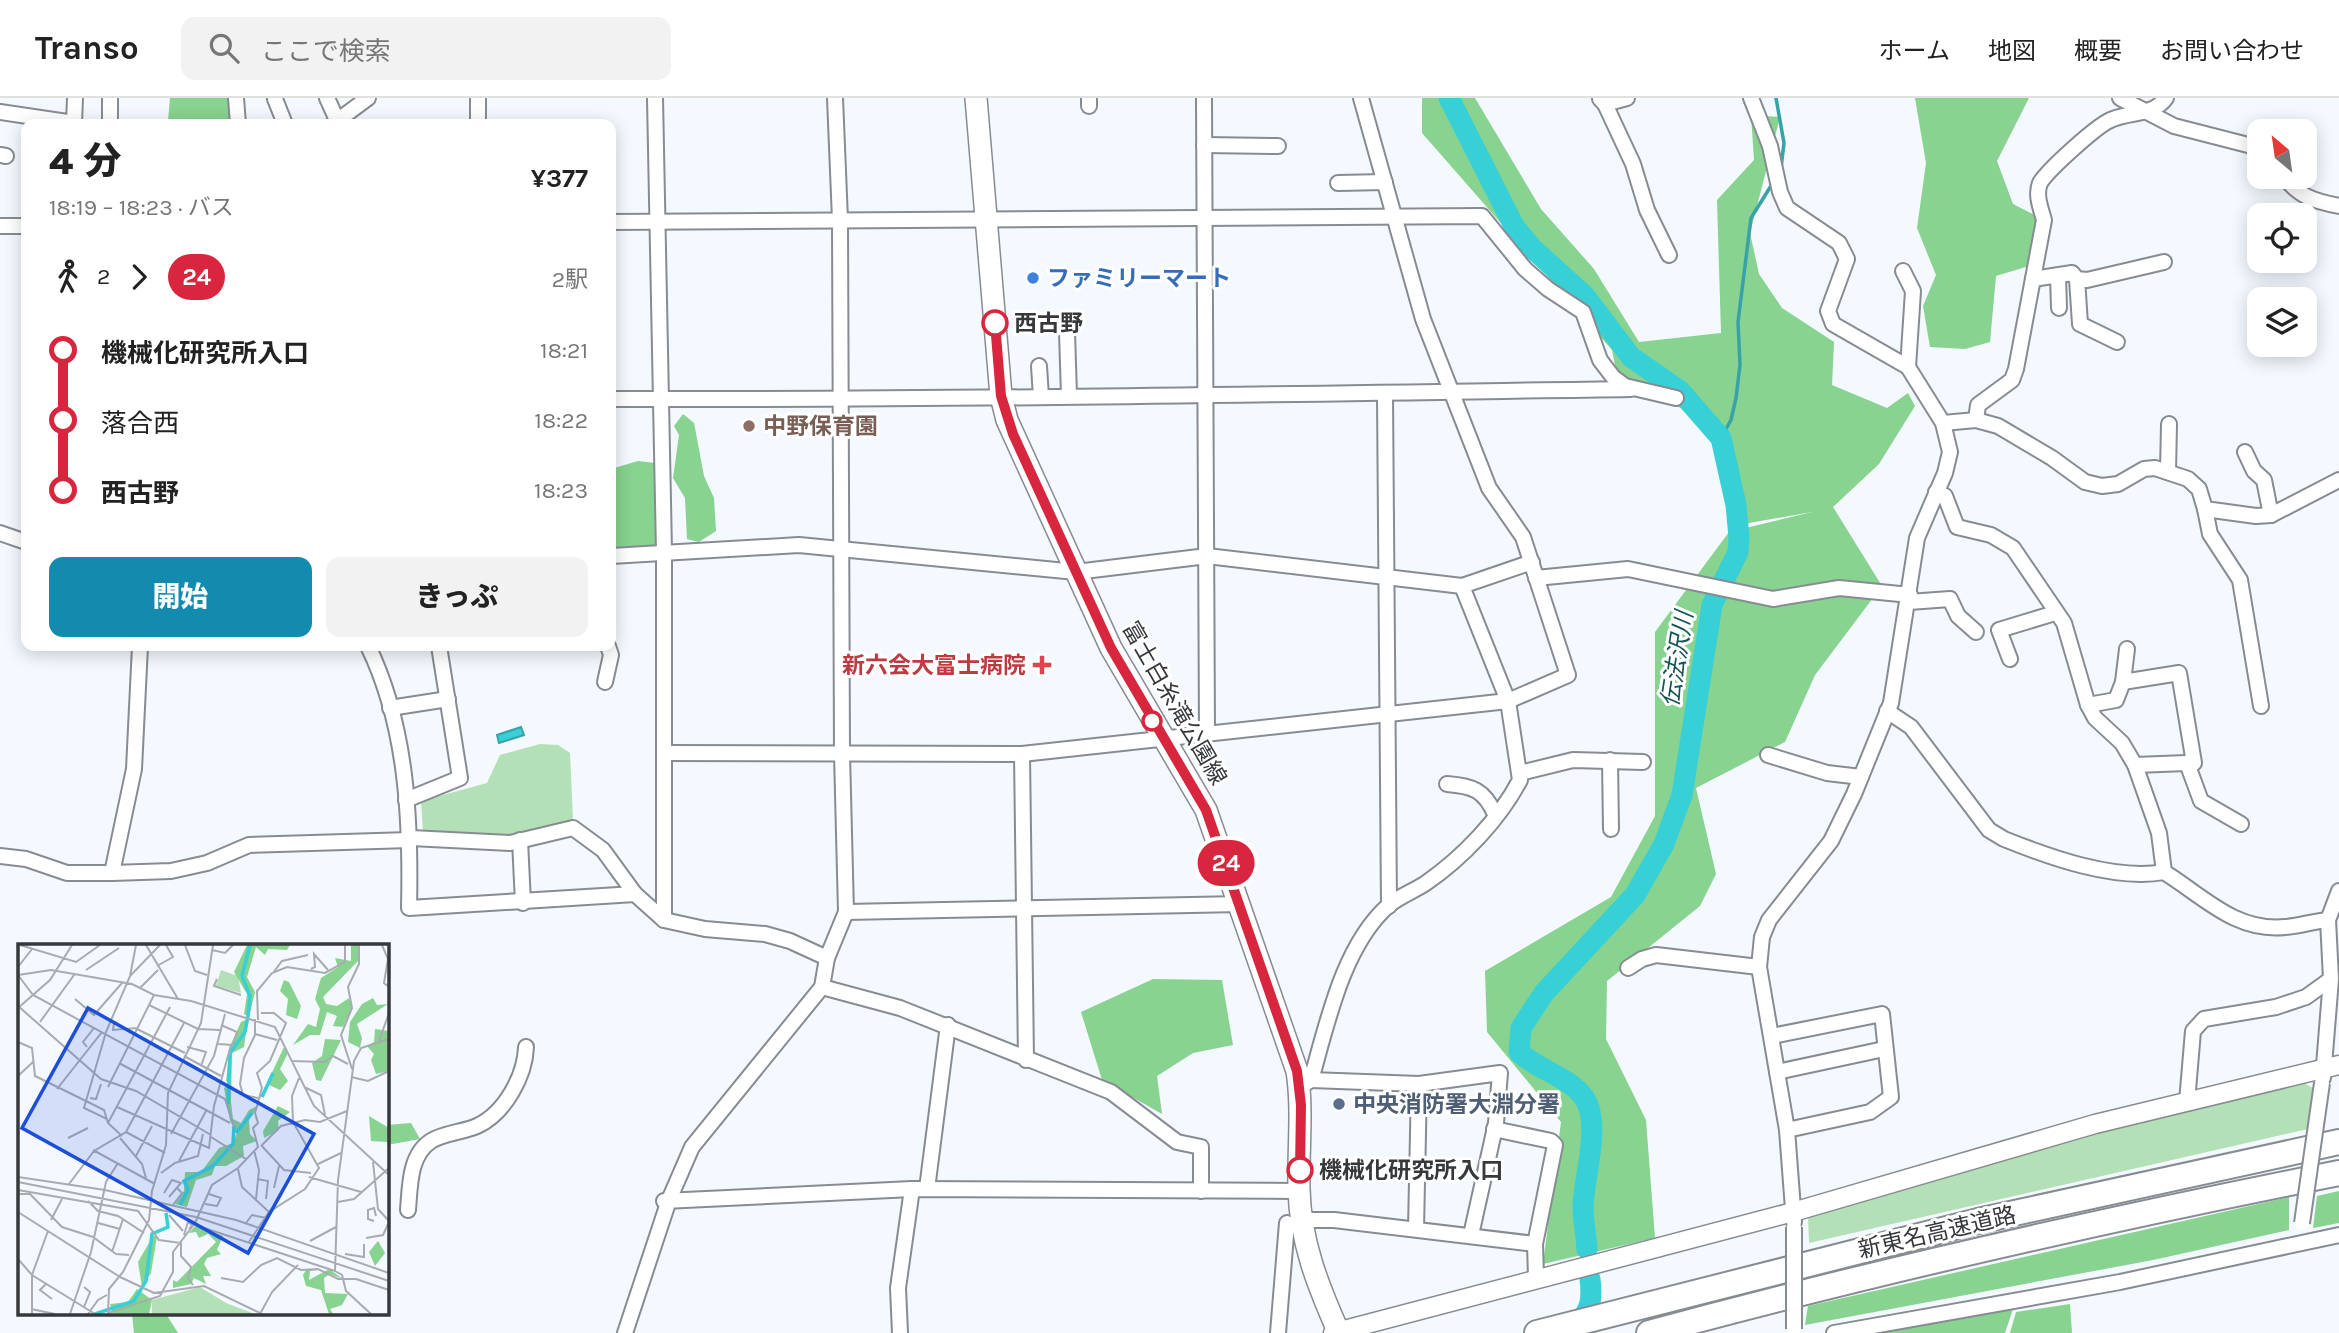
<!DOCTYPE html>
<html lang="ja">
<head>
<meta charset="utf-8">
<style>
  :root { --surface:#fff; --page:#f2f2f2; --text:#222; --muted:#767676; --line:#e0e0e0; --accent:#138bae }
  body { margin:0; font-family:Karla,"Noto Sans JP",sans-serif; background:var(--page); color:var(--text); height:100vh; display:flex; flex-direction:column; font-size:26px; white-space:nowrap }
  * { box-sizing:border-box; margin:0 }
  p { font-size:23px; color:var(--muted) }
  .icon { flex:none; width:38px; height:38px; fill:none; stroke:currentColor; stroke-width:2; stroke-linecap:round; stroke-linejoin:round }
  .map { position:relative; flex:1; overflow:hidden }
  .sheet { position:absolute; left:21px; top:21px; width:595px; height:532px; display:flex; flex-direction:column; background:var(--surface); border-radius:14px; box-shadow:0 4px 18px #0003 }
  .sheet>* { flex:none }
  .badge { padding:0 14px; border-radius:23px; font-size:24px; line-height:46px }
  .needle { width:46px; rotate:331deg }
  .tools { position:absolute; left:2247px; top:21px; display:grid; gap:14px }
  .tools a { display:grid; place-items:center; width:70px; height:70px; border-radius:14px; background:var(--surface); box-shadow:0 4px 18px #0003; font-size:35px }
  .map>.badge { position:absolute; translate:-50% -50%; box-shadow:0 0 0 4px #fff }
  .legs { display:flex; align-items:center; gap:10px; height:77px; padding:0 28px; font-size:23px }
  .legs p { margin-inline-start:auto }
  .headline { display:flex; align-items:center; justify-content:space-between; height:119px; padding:0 28px }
  h1 { font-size:38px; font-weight:800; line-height:52px }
  .button { display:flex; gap:14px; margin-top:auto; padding:14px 28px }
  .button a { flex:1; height:80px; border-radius:14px; background:var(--accent); color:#fff; font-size:28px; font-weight:800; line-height:80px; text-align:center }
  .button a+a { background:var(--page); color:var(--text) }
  ul { padding:0 28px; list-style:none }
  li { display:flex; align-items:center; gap:24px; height:70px; font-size:26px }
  li i { display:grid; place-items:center; width:10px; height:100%; margin:0 9px; background:currentColor }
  li i::after { content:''; width:18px; height:18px; margin:-9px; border:5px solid; border-radius:50%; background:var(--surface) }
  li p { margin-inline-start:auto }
  li:first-child i { background:linear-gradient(#0000 50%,currentColor 0) }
  li:last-child i { background:linear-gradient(currentColor 50%,#0000 0) }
  header { display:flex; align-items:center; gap:42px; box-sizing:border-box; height:98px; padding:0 35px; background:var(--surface); border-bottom:2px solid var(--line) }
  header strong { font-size:33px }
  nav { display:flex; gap:38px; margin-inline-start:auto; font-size:24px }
  .search { width:490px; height:63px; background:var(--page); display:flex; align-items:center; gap:18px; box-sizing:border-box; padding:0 24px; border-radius:14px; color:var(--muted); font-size:26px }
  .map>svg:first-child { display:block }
  .green { fill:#b3e0b6 }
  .forest { fill:#87d38f }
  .water { fill:#37d0d6; stroke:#37a2a8; stroke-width:2 }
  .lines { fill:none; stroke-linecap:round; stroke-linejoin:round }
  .stream { stroke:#37a2a8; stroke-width:3.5 }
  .river { stroke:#37d0d6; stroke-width:21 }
  .minor-casing { stroke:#878b92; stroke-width:18 }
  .tertiary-casing { stroke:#878b92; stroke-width:21 }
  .primary-casing { stroke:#878b92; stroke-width:24 }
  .motorway-casing { stroke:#878b92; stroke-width:28 }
  .minor { stroke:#fff; stroke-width:14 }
  .tertiary { stroke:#fff; stroke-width:18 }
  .primary { stroke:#fff; stroke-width:21 }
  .motorway { stroke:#fff; stroke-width:24 }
  .minor-bridge-casing { stroke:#878b92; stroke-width:18; stroke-linecap:butt }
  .minor-bridge { stroke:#fff; stroke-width:14 }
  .line-1-casing { stroke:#fff; stroke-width:16 }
  .line-1 { stroke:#d7263d; stroke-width:10 }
  .shop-dot { fill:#3f7fe0; stroke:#fff; stroke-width:2.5 }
  .stop-1-dot { fill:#fff; stroke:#d7263d; stroke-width:3.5 }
  .education-dot { fill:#8d6e63; stroke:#fff; stroke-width:2.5 }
  .health-dot { fill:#e0444e; stroke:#fff; stroke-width:2.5 }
  .service-dot { fill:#5c6f8a; stroke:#fff; stroke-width:2.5 }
  .labels { text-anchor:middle; stroke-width:6; stroke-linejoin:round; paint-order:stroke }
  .shop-label { font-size:23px; font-weight:bold; fill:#366cbe; stroke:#fff; text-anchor:start }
  .stop-label { font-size:23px; font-weight:bold; fill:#36383b; stroke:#fff; text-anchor:start }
  .education-label { font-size:23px; font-weight:bold; fill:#785e54; stroke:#fff; text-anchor:start }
  .health-label { font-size:23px; font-weight:bold; fill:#be3a42; stroke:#fff; text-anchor:end }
  .street-label { font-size:23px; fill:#36383b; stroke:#fff }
  .service-label { font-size:23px; font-weight:bold; fill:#4e5e75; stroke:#fff; text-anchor:start }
  .water-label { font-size:24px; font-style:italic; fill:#165456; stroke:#fff }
  .inset-river { fill:none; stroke:#37d0d6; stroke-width:3.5 }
  .inset-road { fill:none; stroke:#a8abb1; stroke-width:2 }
  .view { fill:#1d4ed8; fill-opacity:0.15; stroke:#1d4ed8; stroke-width:3.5 }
  .inset-edge { fill:none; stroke:#36383b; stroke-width:3.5 }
</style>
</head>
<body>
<header>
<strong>Transo</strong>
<div class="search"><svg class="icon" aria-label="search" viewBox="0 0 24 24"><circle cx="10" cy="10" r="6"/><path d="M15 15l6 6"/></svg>ここで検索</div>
<nav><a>ホーム</a><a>地図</a><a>概要</a><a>お問い合わせ</a></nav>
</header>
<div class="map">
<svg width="2339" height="1235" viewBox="0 0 2339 1235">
  <rect width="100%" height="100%" fill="#f4f8ff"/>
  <g class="green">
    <polygon points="540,646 558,647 570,655 573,722 508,740 423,734 421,703 487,685 500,657"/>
    <polygon points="2304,985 2313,990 2308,1031 1809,1145 1808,1117 2056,1041"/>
  </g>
  <g class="forest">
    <polygon points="170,0 228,0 231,26 136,26 168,23"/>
    <polygon points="1422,0 1475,0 1541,111 1594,171 1639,244 1721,235 1717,102 1754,62 1751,17 1780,19 1750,135 1759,176 1782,210 1834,244 1832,287 1887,310 1908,295 1915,308 1879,366 1833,409 1882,488 1815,577 1785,644 1696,690 1716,776 1700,808 1607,883 1606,941 1646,1022 1655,1140 1543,1166 1561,1024 1487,934 1485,873 1611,799 1655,718 1655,534 1729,434 1812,414 1738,427 1724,335 1616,273 1612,252 1422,35"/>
    <polygon points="1915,0 2029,0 1997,63 2013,106 2044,122 2036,166 1996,178 1990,244 1965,251 1930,249 1923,208 1936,177 1917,130 1926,65"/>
    <polygon points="683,316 694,325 704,378 714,400 716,433 699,444 687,441 685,400 673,380 679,337 674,328"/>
    <polygon points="638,363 656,365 657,441 654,448 611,449 611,371"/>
    <polygon points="1153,881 1222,882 1233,947 1193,955 1157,978 1162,1016 1102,982 1081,914"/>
    <polygon points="411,1025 420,1041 387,1047 387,1027"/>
    <polygon points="2339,1093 2339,1125 2313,1130 2317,1098"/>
    <polygon points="2289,1099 2289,1132 2153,1162 1805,1227 1808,1208"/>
    <polygon points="2070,1206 2072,1235 2010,1235 2016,1214"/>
    <polygon points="2013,1211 2005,1235 1875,1235"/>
    <polygon points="132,1216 166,1216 178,1235 134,1235"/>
  </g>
  <polygon class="water" points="521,629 524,637 499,645 497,637"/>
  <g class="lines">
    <g class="stream">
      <polyline points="1776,0 1784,45 1781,70"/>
      <polyline points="1721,340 1731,322 1736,300 1740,267 1738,224 1751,120 1774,83"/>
    </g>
    <g class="river">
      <path d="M1449,0L1514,128L1532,150L1585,198L1631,259L1680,293L1721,340L1736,407L1739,439L1738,454L1712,507L1682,697L1664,746L1635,797L1544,895L1521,930L1519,954C1537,972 1571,979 1585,1001C1601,1027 1584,1079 1583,1108C1583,1122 1586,1137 1587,1151"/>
      <path d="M1573,1231C1590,1213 1593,1205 1590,1181"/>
    </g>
    <defs>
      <g id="minor">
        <polyline points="236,0 238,26"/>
        <polyline points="327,0 337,22"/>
        <polyline points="478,0 478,26"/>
        <polyline points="655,0 664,454 664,822"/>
        <polyline points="1089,0 1089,8"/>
        <polyline points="1204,0 1207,635"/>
        <polyline points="1751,0 1770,48 1780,94 1787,110 1839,145 1847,161 1828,213 1833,226 1908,269 1943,325 1950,354 1945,375 1917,440 1891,605 1854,696 1831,743 1769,822 1762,839 1759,869 1787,1032 1794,1124"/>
        <polyline points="2120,0 2174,28 2252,48 2259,54"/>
        <polyline points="275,1 285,26"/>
        <polyline points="1600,1 1605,6 1627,0"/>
        <polyline points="1605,6 1633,66 1647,112 1669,157"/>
        <polyline points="0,14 74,25 75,0"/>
        <polyline points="110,26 110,0"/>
        <polyline points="333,26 368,0"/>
        <polyline points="1204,47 1278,48"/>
        <polyline points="0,57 6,58"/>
        <path d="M2284,79C2300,99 2314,103 2339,108"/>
        <polyline points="1338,85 1385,84"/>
        <polyline points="611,124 1482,118 1525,171 1548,191 1583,214 1600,262 1613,279 1625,288 1676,300"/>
        <polyline points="0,128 26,128"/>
        <polyline points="1903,173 1913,193 1908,269"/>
        <polyline points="2058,178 2059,210"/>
        <polyline points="2033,181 2072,175 2077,181 2087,182 2164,164"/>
        <polyline points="2077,181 2080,226 2117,244"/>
        <polyline points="1067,234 1069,298"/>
        <polyline points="1039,268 1041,299"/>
        <polyline points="1385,297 1389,808"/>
        <path d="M611,301C951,302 1291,296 1631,291"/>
        <path d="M1976,322L1978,307L2012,282L2016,271L2044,122C2041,111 2035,97 2040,85C2047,73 2099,25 2113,21C2132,13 2153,18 2166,0"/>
        <polyline points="1943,325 1976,322 1998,328 2052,360 2085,384 2102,388 2118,386 2144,371 2155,370 2188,381 2199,391 2205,411 2256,418 2271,417 2339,382"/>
        <polyline points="2245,354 2254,373 2264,382 2271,417"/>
        <polyline points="2168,374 2169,326"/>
        <polyline points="1936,394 1945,398 1957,429 1991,437 2013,450 2064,525 2088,607 2095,620 2122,645 2135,667 2159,735 2164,774"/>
        <polyline points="2205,411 2210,436 2240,482 2261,608"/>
        <polyline points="0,435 26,444"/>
        <polyline points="611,458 799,447 1076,474 1207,458 1462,488 1532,464"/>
        <polyline points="1536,480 1628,471 1773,501 1839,490 1910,497"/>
        <polyline points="1909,504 1950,501 1958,518 1976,534"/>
        <path d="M368,548C407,628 411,722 409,810L635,796"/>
        <polyline points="2010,561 1999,532 2055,515"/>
        <polyline points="605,584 611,557 608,548"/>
        <polyline points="2123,584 2127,551"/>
        <polyline points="2088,607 2116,602 2123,584 2179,575 2194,665 2187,665 2201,703 2241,726"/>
        <polyline points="390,610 448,601"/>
        <path d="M1887,613L1911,629L1989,732L2004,741C2049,759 2115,783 2164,774C2203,798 2235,834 2285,829C2300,828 2314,823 2328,822"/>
        <polyline points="665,655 1022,656 1508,603 1568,577 1523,439 1489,390 1423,221 1361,0"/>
        <polyline points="1022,656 1026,962"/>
        <polyline points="1768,657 1827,675 1861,679"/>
        <polyline points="1610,662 1611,731"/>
        <polyline points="2135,667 2187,665"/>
        <polyline points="1520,675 1573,662 1643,664"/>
        <path d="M1447,686C1473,688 1484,692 1495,716"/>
        <polyline points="406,702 460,680 439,548"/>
        <polyline points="411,740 510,745 573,730 603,752 635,796 664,822 705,831 765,836 790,843 827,860"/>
        <polyline points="520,742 523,805"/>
        <polyline points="0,758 26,761 67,775 112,775 171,773 207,765 249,747 410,742"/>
        <polyline points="112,775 134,671 140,548"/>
        <polyline points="846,814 1241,806"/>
        <polyline points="1628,870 1642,861 1656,857 1759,869"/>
        <polyline points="822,889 900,910 1111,994 1177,1044 1201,1049 1201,1093"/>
        <polyline points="1772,938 1882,916 1891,999 1870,1014 1787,1032"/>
        <polyline points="1777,974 1884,951"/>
        <polyline points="2323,980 2331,881 2328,822 2339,793"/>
        <polyline points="1311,982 1419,986"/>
        <path d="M1300,989L1311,982C1327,926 1343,847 1389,807C1400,798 1414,793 1426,785C1462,760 1499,722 1520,682L1508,603L1462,488"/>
        <polyline points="2187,1004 2193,933 2204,921 2276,909 2306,899 2331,881"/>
        <polyline points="1494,1031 1551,1043 1555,1047 1535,1146 1536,1179"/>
        <polyline points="927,1091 948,927"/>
        <polyline points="664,1103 912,1091 1299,1093"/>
        <path d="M408,1112C410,1089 409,1057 431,1043C443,1035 464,1034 477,1028C505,1015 525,978 526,949"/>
        <polyline points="1302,1122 1334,1122 1535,1146"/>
        <polyline points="1416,1131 1419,986 1500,975 1496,1025 1471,1137"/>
        <polyline points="625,1235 669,1102 692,1049 822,889 827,860 846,814 842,656 840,122 835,0"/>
        <polyline points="900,1235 898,1190 912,1091"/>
        <polyline points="1278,1235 1287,1125"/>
        <polyline points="1834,1235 2120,1184 2339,1137"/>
      </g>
      <polyline id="tertiary" points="1333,1235 1793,1114 2095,1026 2339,967"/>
      <path id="primary" d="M976,0L1001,298L1007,322L1111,550L1206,712L1297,973C1303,1012 1298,1051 1299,1091C1300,1143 1318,1188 1339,1235"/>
      <g id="motorway">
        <polyline points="1537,1235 1978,1123 2339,1044"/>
        <path d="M1649,1235C1877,1173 2108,1121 2339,1075"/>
      </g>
    </defs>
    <use href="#minor" class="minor-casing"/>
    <use href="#tertiary" class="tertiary-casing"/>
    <use href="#primary" class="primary-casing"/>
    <use href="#motorway" class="motorway-casing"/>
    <use href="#minor" class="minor"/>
    <use href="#tertiary" class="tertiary"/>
    <use href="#primary" class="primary"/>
    <use href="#motorway" class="motorway"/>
    <defs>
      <g id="minor-bridge">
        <polyline points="2302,1125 2322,985"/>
        <polyline points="1794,1231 1794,1129"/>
      </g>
    </defs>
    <use href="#minor-bridge" class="minor-bridge-casing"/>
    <use href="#minor-bridge" class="minor-bridge"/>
  </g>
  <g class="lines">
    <defs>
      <polyline id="line-1" points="995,225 1001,298 1013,336 1111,550 1206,712 1297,973 1301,1007 1300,1072"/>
    </defs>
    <use href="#line-1" class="line-1-casing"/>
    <use href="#line-1" class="line-1"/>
  </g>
  <circle class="shop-dot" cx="1033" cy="180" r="7"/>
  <g class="stop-1-dot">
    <circle cx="995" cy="225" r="12"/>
    <circle cx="1152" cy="623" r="9"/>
    <circle cx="1300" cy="1072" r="12"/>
  </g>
  <circle class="education-dot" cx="749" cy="328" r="7"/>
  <path class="health-dot" d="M1038.5 556.5h7v7h7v7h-7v7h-7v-7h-7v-7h7z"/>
  <circle class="service-dot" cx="1339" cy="1006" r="7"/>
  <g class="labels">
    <g class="shop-label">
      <text x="1047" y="188">ファミリーマート</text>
    </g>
    <g class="stop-label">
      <text x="1014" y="233">西古野</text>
      <text x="1319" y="1080">機械化研究所入口</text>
    </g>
    <g class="education-label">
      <text x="763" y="336">中野保育園</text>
    </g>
    <g class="health-label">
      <text x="1026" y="575">新六会大富士病院</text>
    </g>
    <g class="street-label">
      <text transform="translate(1175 605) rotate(60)" y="8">富士白糸滝公園線</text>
      <text transform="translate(1937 1134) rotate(-13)" y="8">新東名高速道路</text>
    </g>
    <g class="service-label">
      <text x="1353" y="1014">中央消防署大淵分署</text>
    </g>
    <g class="water-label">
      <text transform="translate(1677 561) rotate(-81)" y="8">伝法沢川</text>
    </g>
  </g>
  <g transform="translate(18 846)">
    <rect width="371" height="371" fill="#f4f8ff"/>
    <path d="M203,26L220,32L223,49L198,42ZM182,343L208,359L237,370H134V356Z" fill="#b3e0b6"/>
    <path d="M229,1H272L269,6L250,5L247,11L238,3L229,33L237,48L231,73L226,70L229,50L216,28ZM333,1H340V17L305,53L308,60L319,62L331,54L334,64L325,83L315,82L319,72L309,68L302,91H292L275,101L290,80L298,83L302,65L297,55L303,34L320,23L317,14L333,17ZM266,36L271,38L283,62L279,75L268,71L270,55L262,47ZM355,54L359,61L370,60L339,80L344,94L342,104L330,98L332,78L344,60ZM230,75L226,103L214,109L213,158L215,175L223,179L231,166L241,161L231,176L232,190L239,197L225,202L226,212L208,222H197L194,231L178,236L169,263L157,260L166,247L167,228H183L201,204L215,199L219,189L212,177L206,144L212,139L208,137L212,102L223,78ZM357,85L371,87V127L358,130L353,116L356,110L349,102L356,98ZM307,95L323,96L303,137L298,136L294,119L304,112ZM266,103L270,109L262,125L270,137L262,146L251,141L241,156ZM260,162L272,168L260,177L261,186L246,194L245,187ZM351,172L371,184V210L369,198L353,197ZM177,282L205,292L199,306L203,310L189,314L186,320L193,332H185L188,340L176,334L173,340L155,344V336L159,338L198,298L190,290L181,294L178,288L171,289ZM135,292H139L133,329L124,343L120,318ZM360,297L367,309L357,322L351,308ZM311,325L325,335L312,330L306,334L307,349L330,350L324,361L312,365L315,370H311L303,346L288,342L285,331L288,326H300L292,327L291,336ZM119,345L134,356L131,370L95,369L92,360L110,358Z" fill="#87d38f"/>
    <path class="inset-river" d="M244,153L255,129M210,160L212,109L227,88L230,72L232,52L224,32L232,1M218,189L234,169M162,261L170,246L166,237L195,222L215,200L216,182M77,370L116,357L128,337L134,290L150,283L148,269"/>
    <path class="inset-road" d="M2,1L58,18L82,1M128,1L160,55M167,1L177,27L189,31M364,1L370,15L366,39L371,43M194,6L207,9L215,1M139,22L155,13L148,1M0,23L14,5M293,25L297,23L296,10L310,26M68,26L101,4M255,29L264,17L290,11M0,31L15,51L207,155L216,183M0,31L33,26L114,40L136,51L173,57L257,83L296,162L371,231M112,32L118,1M199,35L196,42L223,51M122,44L140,26M57,55L76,71L104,39M131,61L180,85M0,62L83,135L118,147L193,191M0,64L32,36L54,1M237,75V91L226,114L222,140L225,151L240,154M240,76L239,47L254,29L269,23L307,29L327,18V1M22,78L56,31M96,79L95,86L119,84M119,85L167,109M180,85L202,86M237,90L259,96M361,97L371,69M0,98L14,104L17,132L70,158M200,100L215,101L219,88L203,81M69,103L65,98L76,84M169,103L188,108L183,122M166,112L203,132M273,117L307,118L315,112L330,120M101,119L212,179M334,125L323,91L334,64L330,43L341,20V1M0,132L16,117M333,133L350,137L371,127M90,143L136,51M286,143L303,151L307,171M39,145L84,88M72,154L78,155L83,140M70,158L86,166L90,179L104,192M99,163L191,204L196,162L213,101M89,175L66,164L88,88L112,32L142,1M90,179L152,63M108,188L147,209M153,190L196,112L207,70M193,193L228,215M50,194L70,184M102,194L124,220L128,234M243,201L266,226L293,229M244,201L263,182L287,176L302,178L329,167M75,206L137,240M236,206L241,226L238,255M118,212L134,182M161,217L188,167M355,218L360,265L371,277M300,220L323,209M220,225L224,243L251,268M143,229L157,219L180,212L185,190M0,233L87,246L218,276L371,329M291,233L343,248M239,235L250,237L248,255M0,238L178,273L371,337M51,240L76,207L108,188L166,79M256,244L261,222M0,246L120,267L141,296L163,299V312L173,323L170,334L175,341M146,249L154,236L163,239L151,253M0,250H12L44,283L75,293L98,310L111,311M70,257L80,267L100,272L126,289M320,258L336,255L371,224M187,260L199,262L203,254L191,250M155,261L164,249L159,244M0,268L102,333M151,271L165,287M33,276L45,253M356,277L350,275V266L356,264L358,272M80,279L102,285M228,279L234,271L248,274M177,281L317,327M166,291L170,278L174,281L171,285M348,294L365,291L371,278M292,297L318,283M231,298L251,268L287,245L301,224L275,178L274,152L281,134M94,308L105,275M327,310L346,313V300M0,315L14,331L77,370M102,333L136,349L186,342L244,370M203,334L225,338L243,321L259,314L283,326L300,325L320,335H338L371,346M28,340L22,346L34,355M66,363L72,348L66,343M13,365L37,370M90,369L142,352L155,328V308L177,279L194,241L220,224L240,203L235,184L240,179L237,169L244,144L239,129L252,117L268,79L256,69H243M14,370V331L30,287M52,370L73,308L88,238L100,219M70,370L80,356L89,351M90,370L91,345L105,328L131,276L134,247L148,201L150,149L183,79L195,1M242,370L254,348L280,321M353,370L328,347L324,331L317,327L320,236L336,117L343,104L371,95"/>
    <path class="view" d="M70,64L296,190L230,309L4,184Z"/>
    <rect width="371" height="371" class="inset-edge"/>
  </g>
</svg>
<div class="tools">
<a><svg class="needle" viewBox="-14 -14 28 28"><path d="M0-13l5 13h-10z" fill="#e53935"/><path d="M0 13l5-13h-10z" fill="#767676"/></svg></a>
<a><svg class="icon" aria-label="locate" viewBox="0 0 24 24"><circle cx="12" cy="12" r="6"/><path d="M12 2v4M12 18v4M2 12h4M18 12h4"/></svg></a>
<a><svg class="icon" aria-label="layers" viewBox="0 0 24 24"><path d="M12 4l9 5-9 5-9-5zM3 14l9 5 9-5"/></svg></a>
</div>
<b class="badge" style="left:1226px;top:765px;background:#d7263d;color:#fff">24</b>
<section class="sheet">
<div class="headline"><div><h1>4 分</h1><p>18:19 – 18:23 · バス</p></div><b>¥377</b></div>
<div class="legs"><svg class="icon" aria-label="walk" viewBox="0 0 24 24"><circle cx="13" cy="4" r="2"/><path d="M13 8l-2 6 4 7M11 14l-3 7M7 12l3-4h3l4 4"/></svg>2<svg class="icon" aria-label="forward" viewBox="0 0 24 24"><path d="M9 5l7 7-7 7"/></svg><b class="badge" style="background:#d7263d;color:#fff">24</b><p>2駅</p></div>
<ul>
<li><i style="color:#d7263d"></i><b>機械化研究所入口</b><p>18:21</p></li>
<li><i style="color:#d7263d"></i><span>落合西</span><p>18:22</p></li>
<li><i style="color:#d7263d"></i><b>西古野</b><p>18:23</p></li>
</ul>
<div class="button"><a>開始</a><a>きっぷ</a></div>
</section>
</div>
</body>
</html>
